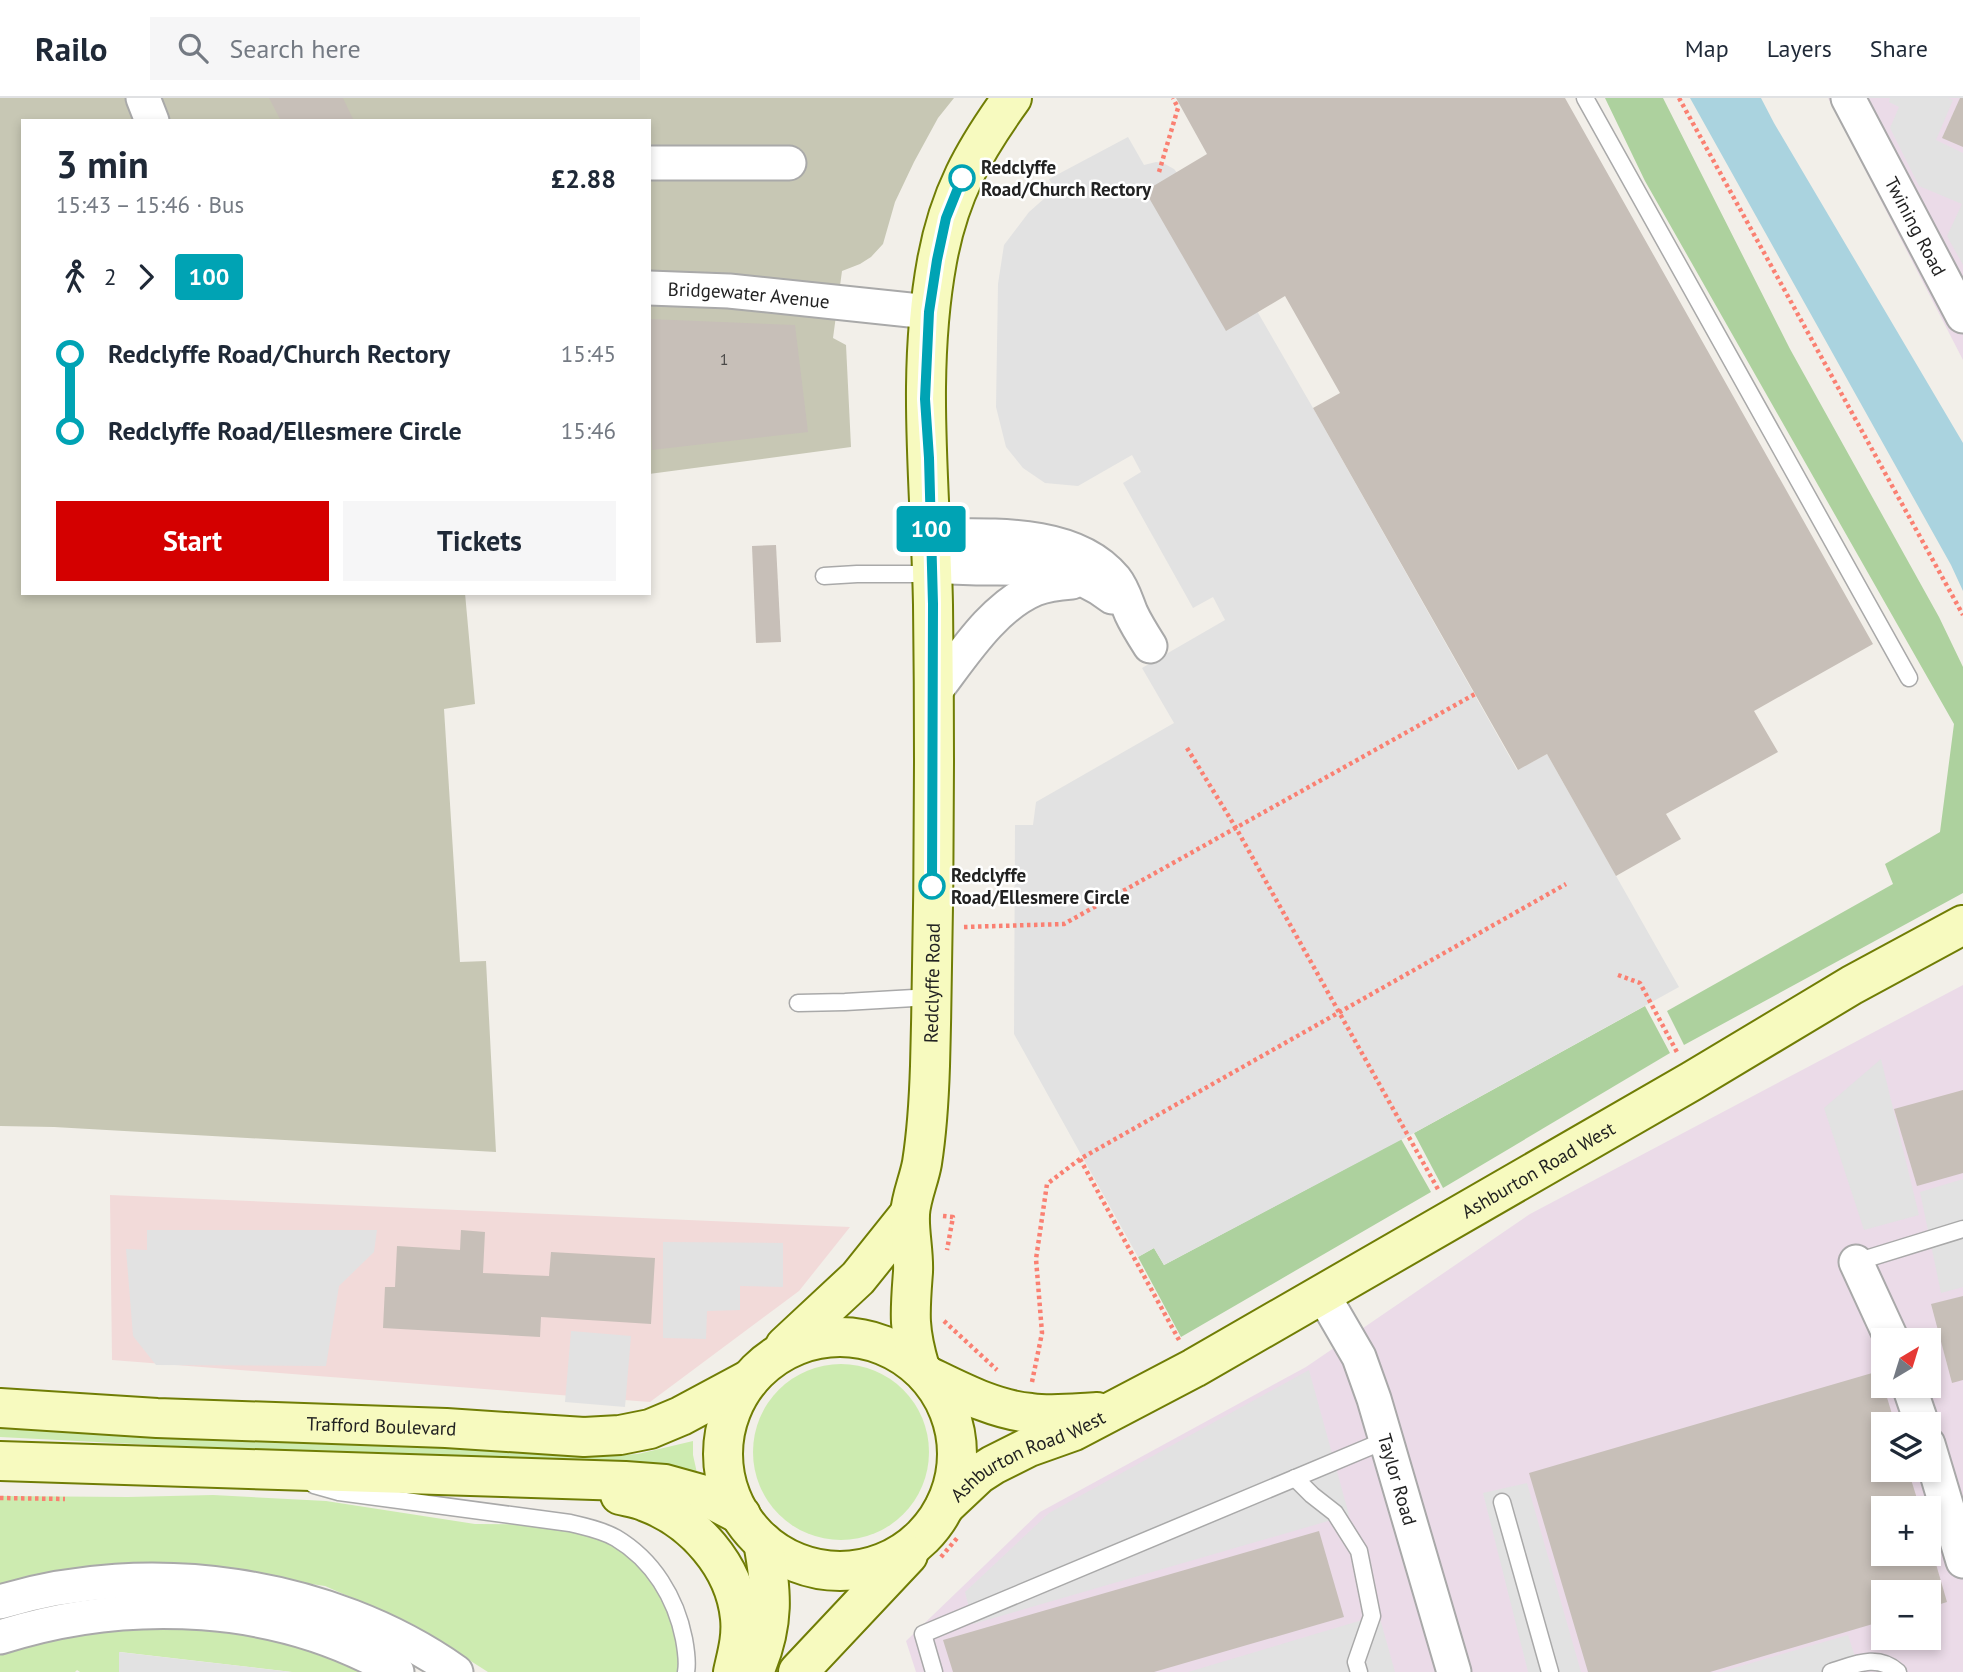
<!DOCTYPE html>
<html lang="en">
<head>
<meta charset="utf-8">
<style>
  :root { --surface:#fff; --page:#f6f6f7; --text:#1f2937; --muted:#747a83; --line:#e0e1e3; --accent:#d40000 }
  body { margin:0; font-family:"PT Sans",sans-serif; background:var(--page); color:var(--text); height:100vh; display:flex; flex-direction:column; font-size:26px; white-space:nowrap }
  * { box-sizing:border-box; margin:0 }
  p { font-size:23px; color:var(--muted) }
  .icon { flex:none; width:38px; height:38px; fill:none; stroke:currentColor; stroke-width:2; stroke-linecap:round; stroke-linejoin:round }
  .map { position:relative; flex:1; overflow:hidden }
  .details { position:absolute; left:21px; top:21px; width:630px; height:476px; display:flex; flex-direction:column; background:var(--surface); border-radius:0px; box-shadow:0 4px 10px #0003 }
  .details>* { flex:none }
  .badge { padding:0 14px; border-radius:5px; font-size:24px; line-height:46px }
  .needle { width:46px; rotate:38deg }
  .fabs { position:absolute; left:1871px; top:1230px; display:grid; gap:14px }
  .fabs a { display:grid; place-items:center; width:70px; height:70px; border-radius:0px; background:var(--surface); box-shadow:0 4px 10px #0003; font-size:35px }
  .map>.badge { position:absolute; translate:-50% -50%; box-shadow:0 0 0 4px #fff }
  .legs { display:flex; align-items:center; gap:10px; height:77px; padding:0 35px; font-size:23px }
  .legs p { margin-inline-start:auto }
  .head { display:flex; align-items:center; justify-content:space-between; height:119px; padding:0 35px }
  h1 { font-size:38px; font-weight:800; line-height:52px }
  .cta { display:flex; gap:14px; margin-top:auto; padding:14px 35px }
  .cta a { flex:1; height:80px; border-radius:0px; background:var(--accent); color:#fff; font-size:28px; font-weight:800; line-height:80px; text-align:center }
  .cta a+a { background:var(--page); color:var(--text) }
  ul { padding:0 35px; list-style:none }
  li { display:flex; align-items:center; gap:24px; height:77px; font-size:26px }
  li i { display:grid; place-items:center; width:10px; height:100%; margin:0 9px; background:currentColor }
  li i::after { content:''; width:18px; height:18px; margin:-9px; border:5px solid; border-radius:50%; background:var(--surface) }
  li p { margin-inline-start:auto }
  li:first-child i { background:linear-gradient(#0000 50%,currentColor 0) }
  li:last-child i { background:linear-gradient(currentColor 50%,#0000 0) }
  header { display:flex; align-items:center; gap:42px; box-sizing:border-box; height:98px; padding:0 35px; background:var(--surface); border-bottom:2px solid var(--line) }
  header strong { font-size:33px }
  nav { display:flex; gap:38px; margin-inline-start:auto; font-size:24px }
  .search { width:490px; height:63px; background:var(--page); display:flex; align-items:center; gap:18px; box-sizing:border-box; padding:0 24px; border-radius:0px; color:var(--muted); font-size:26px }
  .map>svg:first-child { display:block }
  .commercial { fill:#f2dad9 }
  .industrial { fill:#ebdbe8; fill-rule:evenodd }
  .construction { fill:#c7c7b4 }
  .grass { fill:#cdebb0 }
  .forest { fill:#add19e }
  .parking { fill:#e2e2e2 }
  .water { fill:#aad3df }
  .building { fill:#c7bfb8 }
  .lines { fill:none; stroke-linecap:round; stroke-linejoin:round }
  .lane-casing { stroke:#a9a9a9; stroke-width:19 }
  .street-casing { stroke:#a9a9a9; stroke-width:37 }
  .secondary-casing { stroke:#707d05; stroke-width:42 }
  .path { stroke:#fa8072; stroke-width:4.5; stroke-dasharray:3.5 3.5; stroke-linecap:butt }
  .lane { stroke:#fff; stroke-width:16 }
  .street { stroke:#fff; stroke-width:33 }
  .secondary { stroke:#f7fabf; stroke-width:38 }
  .line-1-casing { stroke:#fff; stroke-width:16 }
  .line-1 { stroke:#00a3b4; stroke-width:10 }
  .stop-1-dot { fill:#fff; stroke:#00a3b4; stroke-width:3.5 }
  .labels { text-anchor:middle; stroke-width:5; stroke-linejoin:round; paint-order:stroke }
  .number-label { font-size:16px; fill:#4b4948 }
  .stop-label { font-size:19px; font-weight:bold; fill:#222; stroke:#fff; text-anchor:start }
  .street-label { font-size:19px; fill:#222; stroke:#fff }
</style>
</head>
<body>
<header>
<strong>Railo</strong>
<div class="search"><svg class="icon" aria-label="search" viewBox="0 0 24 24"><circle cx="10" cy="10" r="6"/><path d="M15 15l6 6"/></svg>Search here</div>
<nav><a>Map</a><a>Layers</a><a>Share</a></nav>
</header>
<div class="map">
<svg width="1963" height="1574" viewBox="0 0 1963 1574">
  <rect width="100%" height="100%" fill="#f2efe9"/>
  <polygon class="commercial" points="110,1097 850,1129 799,1193 650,1304 112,1262"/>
  <g class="industrial">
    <polygon points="1828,0 1963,0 1963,262"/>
    <path d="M1963,887V1574H916L906,1543L1040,1414L1306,1269L1530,1116ZM1883,1242H1928V1288H1883ZM1883,1326H1928V1372H1883ZM1883,1410H1928V1456H1883ZM1883,1494H1928V1540H1883Z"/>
  </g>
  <polygon class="construction" points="0,0 954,0 938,20 914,64 895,104 883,146 871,159 860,166 842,173 833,240 846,247 851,349 649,376 649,23 23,23 23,495 465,495 475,606 444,611 460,864 486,863 496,1054 54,1029 0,1028"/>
  <g class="grass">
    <circle cx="841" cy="1354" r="88"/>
    <polygon points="0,1327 603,1358 638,1356 693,1343 693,1357 697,1375 0,1339"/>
    <polygon points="213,1397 326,1403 475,1426 575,1427 615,1443 671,1489 683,1574 488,1574 414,1527 325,1488 215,1472 106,1468 28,1480 0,1489 0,1398 128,1399"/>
    <path d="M154,1529C225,1533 299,1541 364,1574H292L120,1554L119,1574H80L77,1572L75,1574H0V1552L86,1532Z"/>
  </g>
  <g class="forest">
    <polygon points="1605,0 1663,0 1790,251 1939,519 1963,569 1963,795 1684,947 1667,913 1893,786 1885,766 1940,734 1954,626 1645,83"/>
    <polygon points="1645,908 1670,955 1443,1090 1414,1035"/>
    <polygon points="1401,1041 1431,1094 1181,1239 1138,1159 1154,1150 1164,1167"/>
  </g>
  <g class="parking">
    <polygon points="1890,0 1948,0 1953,2 1936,42 1963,55 1963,167 1947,138 1962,106 1919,88 1890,30 1899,9 1889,4"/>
    <polygon points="1128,39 1144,67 1156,64 1163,65 1174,71 1178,76 1313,310 1517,672 1547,656 1679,889 1414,1035 1164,1167 1154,1150 1138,1159 1014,936 1015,727 1033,727 1036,704 1174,625 1142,570 1225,522 1213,499 1193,510 1123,385 1141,374 1132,357 1078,388 1045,385 1023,370 1006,349 996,309 998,186 1004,147 1029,114 1055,91 1049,81"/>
    <polygon points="1881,961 1919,1117 1864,1132 1824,1010"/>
    <polygon points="1963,1081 1963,1189 1941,1195 1920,1094"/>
    <polygon points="147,1132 377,1132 374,1154 339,1188 326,1268 156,1267 133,1238 126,1151 147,1152"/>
    <polygon points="663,1144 783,1145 783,1189 740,1188 740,1212 707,1213 706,1241 663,1240"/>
    <polygon points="571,1233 631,1238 625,1309 565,1304"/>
    <polygon points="1309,1272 1349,1417 973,1526 965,1494 1049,1415"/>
    <polygon points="1527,1385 1581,1574 1528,1574 1483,1395"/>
    <polygon points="1379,1517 1395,1574 1188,1574"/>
    <polygon points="1848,1537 1860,1574 1720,1574"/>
    <polygon points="119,1554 205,1564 292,1574 119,1574"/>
  </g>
  <polygon class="water" points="1690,0 1761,0 1774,25 1963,345 1963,493 1951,467"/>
  <g class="building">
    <polygon points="269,0 343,0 354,23 281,23"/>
    <polygon points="1176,0 1565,0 1873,546 1754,613 1778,654 1666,716 1681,741 1616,778 1547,656 1518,672 1313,310 1340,295 1285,198 1226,233 1145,93 1207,56"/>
    <polygon points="1960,0 1963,0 1963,49 1942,40"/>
    <polygon points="649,221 795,227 808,334 652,352 649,294"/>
    <polygon points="776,447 781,544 756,545 752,448"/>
    <polygon points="1963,992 1963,1075 1917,1088 1894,1011"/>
    <polygon points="461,1132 485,1134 483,1175 549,1178 551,1154 655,1160 651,1226 541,1219 540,1239 383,1230 385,1189 395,1189 397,1148 460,1152"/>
    <polygon points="1963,1198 1963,1282 1952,1285 1931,1206"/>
    <polygon points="1879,1273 1895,1326 1883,1326 1883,1372 1908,1372 1920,1410 1883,1410 1883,1456 1928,1456 1929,1442 1947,1504 1928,1510 1928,1494 1883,1494 1883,1523 1710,1574 1588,1574 1529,1375"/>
    <polygon points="1319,1433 1344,1519 1154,1574 953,1574 943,1542"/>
  </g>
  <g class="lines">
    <defs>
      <g id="lane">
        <polyline points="1585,0 1909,580"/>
        <polyline points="824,478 857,476 932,476"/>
        <polyline points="798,905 845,904 931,899"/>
        <polyline points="1856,1164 1963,1131"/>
        <polyline points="1295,1380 1312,1397 1335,1415 1359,1453 1372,1518 1356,1564 1359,1574"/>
        <path d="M314,1387L339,1394L570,1425C586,1429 602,1432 616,1440C653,1462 676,1500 684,1541C686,1552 688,1564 686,1574"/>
        <polyline points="1502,1404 1550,1574"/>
        <polyline points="934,1574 923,1536 1386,1342"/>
        <path d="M1831,1574C1854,1567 1877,1555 1898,1574"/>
      </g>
      <g id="street">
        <polyline points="143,0 152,23"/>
        <path id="s1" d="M1848,0L1963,218"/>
        <polyline points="649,65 789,65"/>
        <path id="s2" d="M649,190L729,193L929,214"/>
        <path d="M931,438C989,438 1074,431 1115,481C1123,491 1126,503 1131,515C1136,526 1143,537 1150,548"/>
        <path d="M932,468C950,469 968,470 987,470C1033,470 1073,468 1112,499"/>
        <path d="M933,596C961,560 992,509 1035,491C1047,486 1059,485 1072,484"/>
        <polyline points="1856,1164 1892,1242"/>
        <path id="s3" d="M1323,1197L1359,1259L1374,1301L1454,1574"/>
        <polyline points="1909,1288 1922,1326"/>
        <polyline points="1928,1346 1963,1463"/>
        <path d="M0,1504C148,1459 329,1484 456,1574"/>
        <path d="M0,1539C129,1498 279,1504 397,1574"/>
      </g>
      <g id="secondary">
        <circle cx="840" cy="1356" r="117"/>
        <polyline points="785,1248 858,1180 910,1115"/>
        <path id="s4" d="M920,1270C908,1230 910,1214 913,1174C914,1154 909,1135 910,1116C911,1099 919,1082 922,1065C927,1033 929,1000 930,968C934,814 935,660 933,507C931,392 916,277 937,163C949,97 973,54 1012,0"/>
        <path d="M928,1278C961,1294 995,1312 1031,1315C1053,1318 1076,1315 1097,1314"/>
        <path id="s5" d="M0,1310L157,1320L446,1330L584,1339L620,1337L650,1331L681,1318L750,1281"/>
        <polyline points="0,1363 625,1383 665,1386 701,1396 741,1417"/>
        <path d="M620,1397C628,1399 638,1400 646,1404C694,1422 735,1468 740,1520C742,1539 737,1556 733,1574"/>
        <path id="s6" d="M945,1408L979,1376L993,1367L1029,1349L1074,1333L1194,1270L1692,983L1852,887L1963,827"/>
        <path d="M754,1574C775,1526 772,1494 763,1444"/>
        <polyline points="798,1574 908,1457"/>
      </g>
    </defs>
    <use href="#lane" class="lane-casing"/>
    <use href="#street" class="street-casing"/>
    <use href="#secondary" class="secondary-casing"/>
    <g class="path">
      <polyline points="1679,0 1963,517"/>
      <polyline points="1159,74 1178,10 1173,0"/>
      <polyline points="1187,650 1236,730 1439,1093"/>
      <polyline points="964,829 1064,826 1475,596"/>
      <polyline points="1618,877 1640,885 1678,956"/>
      <polyline points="1080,1061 1179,1242"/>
      <polyline points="943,1118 953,1119 947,1152"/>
      <polyline points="944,1223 997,1272"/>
      <polyline points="1032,1284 1042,1235 1036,1161 1047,1086 1080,1061 1566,786"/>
      <polyline points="0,1400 65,1401"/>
      <polyline points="941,1459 958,1439"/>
    </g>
    <use href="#lane" class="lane"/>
    <use href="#street" class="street"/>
    <use href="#secondary" class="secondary"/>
  </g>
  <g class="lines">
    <defs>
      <polyline id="line-1" points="932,788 933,506 929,360 925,301 929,214 937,162 946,120 962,80"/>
    </defs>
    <use href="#line-1" class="line-1-casing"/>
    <use href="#line-1" class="line-1"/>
  </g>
  <g class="stop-1-dot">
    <circle cx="962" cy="80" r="12"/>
    <circle cx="932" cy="788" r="12"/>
  </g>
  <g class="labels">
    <g class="number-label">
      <text x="724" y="267">1</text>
    </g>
    <g class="stop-label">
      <text x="981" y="76">Redclyffe<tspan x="981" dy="22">Road/Church Rectory</tspan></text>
      <text x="951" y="784">Redclyffe<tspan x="951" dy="22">Road/Ellesmere Circle</tspan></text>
    </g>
    <g class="street-label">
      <text dy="7" stroke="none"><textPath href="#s1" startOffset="145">Twining Road</textPath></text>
      <text dy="7" stroke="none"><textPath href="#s2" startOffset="100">Bridgewater Avenue</textPath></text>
      <text dy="7" stroke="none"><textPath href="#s4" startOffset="388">Redclyffe Road</textPath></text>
      <text dy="7" stroke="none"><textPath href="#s6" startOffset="684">Ashburton Road West</textPath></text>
      <text dy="7" stroke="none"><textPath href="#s5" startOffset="382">Trafford Boulevard</textPath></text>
      <text dy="7" stroke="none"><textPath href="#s6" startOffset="98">Ashburton Road West</textPath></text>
      <text dy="7" stroke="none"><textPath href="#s3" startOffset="200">Taylor Road</textPath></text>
    </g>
  </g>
</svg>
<div class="fabs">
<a><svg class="needle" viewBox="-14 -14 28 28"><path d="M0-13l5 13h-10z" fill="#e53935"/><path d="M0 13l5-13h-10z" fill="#747a83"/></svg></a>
<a><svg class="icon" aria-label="layers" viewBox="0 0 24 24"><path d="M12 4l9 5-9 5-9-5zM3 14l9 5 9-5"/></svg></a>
<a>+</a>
<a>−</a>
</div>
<b class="badge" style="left:931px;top:431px;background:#00a3b4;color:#fff">100</b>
<section class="details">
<div class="head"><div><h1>3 min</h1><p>15:43 – 15:46 · Bus</p></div><b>£2.88</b></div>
<div class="legs"><svg class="icon" aria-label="walk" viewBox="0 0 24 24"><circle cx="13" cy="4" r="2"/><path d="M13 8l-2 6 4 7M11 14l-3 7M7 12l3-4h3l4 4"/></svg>2<svg class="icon" aria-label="forward" viewBox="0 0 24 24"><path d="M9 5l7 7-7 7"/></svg><b class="badge" style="background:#00a3b4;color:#fff">100</b></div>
<ul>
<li><i style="color:#00a3b4"></i><b>Redclyffe Road/Church Rectory</b><p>15:45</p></li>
<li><i style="color:#00a3b4"></i><b>Redclyffe Road/Ellesmere Circle</b><p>15:46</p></li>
</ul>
<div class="cta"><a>Start</a><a>Tickets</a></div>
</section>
</div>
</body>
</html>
